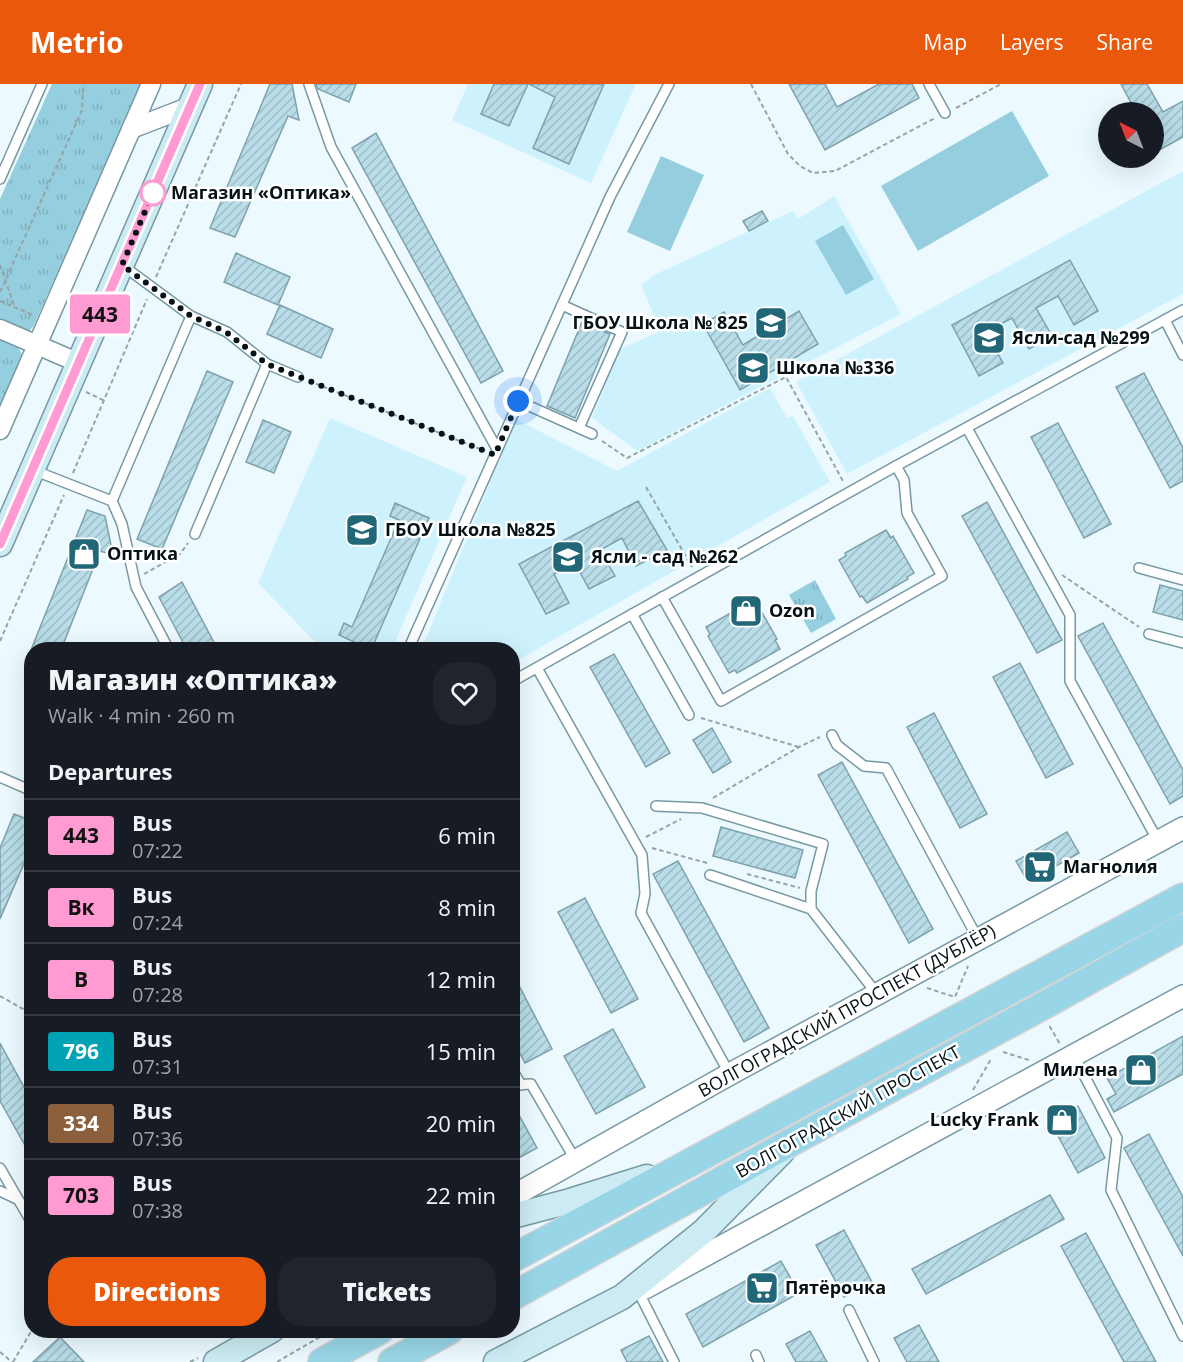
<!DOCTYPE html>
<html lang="en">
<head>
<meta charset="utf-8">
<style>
  :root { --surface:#171b24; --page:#20242c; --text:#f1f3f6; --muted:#9ea1a6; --line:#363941; --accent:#ea580c }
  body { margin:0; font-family:"Open Sans",sans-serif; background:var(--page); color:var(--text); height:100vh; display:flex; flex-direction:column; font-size:22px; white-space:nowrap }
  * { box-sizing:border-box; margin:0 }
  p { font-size:20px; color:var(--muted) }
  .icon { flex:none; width:33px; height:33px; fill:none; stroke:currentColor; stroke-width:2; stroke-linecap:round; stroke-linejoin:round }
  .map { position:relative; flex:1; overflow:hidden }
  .sheet { position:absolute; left:24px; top:558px; width:496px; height:696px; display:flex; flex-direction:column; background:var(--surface); border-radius:24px; box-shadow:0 6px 24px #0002 }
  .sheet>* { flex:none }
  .badge { padding:0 12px; border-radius:4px; font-size:21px; line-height:39px }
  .needle { width:39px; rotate:318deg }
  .tools { position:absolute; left:1098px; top:18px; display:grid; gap:12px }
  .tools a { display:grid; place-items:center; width:66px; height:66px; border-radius:50%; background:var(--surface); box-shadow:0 6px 24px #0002; font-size:30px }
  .you { position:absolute; width:30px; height:30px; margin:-15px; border:4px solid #fff; border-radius:50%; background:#1a73e8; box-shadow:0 0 0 9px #1a73e833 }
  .map>.badge { position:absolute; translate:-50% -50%; box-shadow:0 0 0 3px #fff }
  h2 { padding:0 24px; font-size:22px; line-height:54px }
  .round { display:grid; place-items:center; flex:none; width:63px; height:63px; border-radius:24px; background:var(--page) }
  .overview { display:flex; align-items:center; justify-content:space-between; height:102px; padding:0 24px }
  h1 { font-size:28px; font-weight:800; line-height:45px }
  .cta { display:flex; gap:12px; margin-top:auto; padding:12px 24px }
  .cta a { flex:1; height:69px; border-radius:24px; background:var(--accent); color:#fff; font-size:24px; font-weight:800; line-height:69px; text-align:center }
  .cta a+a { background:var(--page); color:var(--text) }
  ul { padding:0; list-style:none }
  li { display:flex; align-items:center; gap:18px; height:72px; padding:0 24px; border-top:2px solid var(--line) }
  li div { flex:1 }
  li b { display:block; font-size:22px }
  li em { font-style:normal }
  li .badge { min-width:66px; font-weight:700; text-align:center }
  header { display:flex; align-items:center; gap:36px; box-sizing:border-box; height:84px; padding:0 30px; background:var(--accent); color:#fff }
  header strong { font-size:28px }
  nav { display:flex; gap:33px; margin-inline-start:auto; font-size:21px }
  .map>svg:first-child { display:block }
  .built { fill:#cef2fd }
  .green { fill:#95cede }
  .park { fill:url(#park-tufts) }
  .building { fill:url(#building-hatch); stroke:#7fa1ac; stroke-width:1.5 }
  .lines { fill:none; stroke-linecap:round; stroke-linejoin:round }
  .service-casing { stroke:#7799a3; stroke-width:12 }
  .minor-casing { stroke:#7799a3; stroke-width:21 }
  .tertiary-casing { stroke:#7799a3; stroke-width:24 }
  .secondary-casing { stroke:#7799a3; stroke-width:27 }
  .primary-casing { stroke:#d2d4d5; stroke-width:30 }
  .path { stroke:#96a4a8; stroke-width:2; stroke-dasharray:4.5 3; stroke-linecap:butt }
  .service { stroke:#fff; stroke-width:9 }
  .minor { stroke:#fff; stroke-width:18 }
  .tertiary { stroke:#fff; stroke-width:21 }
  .secondary { stroke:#ccebf3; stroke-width:24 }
  .primary { stroke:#98d6e7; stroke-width:27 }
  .line-casing { stroke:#fff; stroke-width:14 }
  .line { stroke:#ff9ad2; stroke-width:9 }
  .walk { stroke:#051216; stroke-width:6; stroke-dasharray:0 10.8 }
  .stop-dot { fill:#fff; stroke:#ff9ad2; stroke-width:3 }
  .labels { text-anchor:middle; stroke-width:5; stroke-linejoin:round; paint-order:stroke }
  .stop-label { font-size:18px; font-weight:bold; fill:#051216; stroke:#fff; text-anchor:start }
  .poi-label { font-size:18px; font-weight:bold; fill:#051216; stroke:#fff; text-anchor:start }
  .street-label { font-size:18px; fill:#051216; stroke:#fff }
</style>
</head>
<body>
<header>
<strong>Metrio</strong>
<nav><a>Map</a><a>Layers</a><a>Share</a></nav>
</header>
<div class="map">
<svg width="1183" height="1278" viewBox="0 0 1183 1278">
  <defs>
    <pattern id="park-tufts" width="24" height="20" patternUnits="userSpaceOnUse" patternTransform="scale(1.5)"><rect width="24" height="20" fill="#95cede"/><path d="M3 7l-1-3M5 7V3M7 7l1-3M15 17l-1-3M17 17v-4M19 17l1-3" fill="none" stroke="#7fb0be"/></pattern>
    <pattern id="building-hatch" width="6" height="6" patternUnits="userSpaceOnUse" patternTransform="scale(1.5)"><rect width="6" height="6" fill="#b8dde8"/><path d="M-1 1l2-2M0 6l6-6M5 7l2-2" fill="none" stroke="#9dbdc6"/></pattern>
  </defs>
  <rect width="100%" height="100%" fill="#ecfaff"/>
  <g class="built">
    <polygon points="468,0 636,0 591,99 452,36"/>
    <polygon points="1183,87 1183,210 847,390 796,298"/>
    <polygon points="834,112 901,230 637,367 592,334 620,265 661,247 641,201 654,191 793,127 798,135"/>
    <polygon points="770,304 787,334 793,332 830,398 513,579 513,566 421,566 516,335 617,387"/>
    <polygon points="330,334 467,393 392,565 322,565 258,499"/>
  </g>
  <g class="green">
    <polygon points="1012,27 1049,92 918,167 881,102"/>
    <polygon points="661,72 704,91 670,167 627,148"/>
    <polygon points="843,141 874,195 846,211 815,157"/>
  </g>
  <g class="park">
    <polygon points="52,0 142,0 33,243 29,247 22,247 0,238 0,115"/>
    <polygon points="0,255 18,263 24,274 0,330"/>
    <polygon points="815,496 836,535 811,549 789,511"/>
  </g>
  <g class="building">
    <polygon points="270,0 292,0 299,36 288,32 235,153 210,144"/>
    <polygon points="316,0 356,0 349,18 318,5"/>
    <polygon points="494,0 528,0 509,42 481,30"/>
    <polygon points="529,0 604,0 569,80 533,64 555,13"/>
    <polygon points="789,0 825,0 837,23 879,0 912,0 919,14 825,66"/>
    <polygon points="1121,0 1147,0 1163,28 1183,17 1183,53 1154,69 1154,28 1136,28"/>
    <polygon points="376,49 503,287 481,299 352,64"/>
    <polygon points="762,127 768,137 749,147 743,137"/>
    <polygon points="236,169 290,193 278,221 224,198"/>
    <polygon points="1070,176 1098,227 1074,241 1058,212 1036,224 1052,252 1029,265 1012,234 986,248 1003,279 979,292 952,241"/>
    <polygon points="280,221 333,245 321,274 267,250"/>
    <polygon points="799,227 818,260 740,306 703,240 724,228 743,261"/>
    <polygon points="582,238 610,250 575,334 547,322"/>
    <polygon points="207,287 233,298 162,465 137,455"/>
    <polygon points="1144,289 1183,364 1183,397 1170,404 1116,303"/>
    <polygon points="263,336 291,348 274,389 246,378"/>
    <polygon points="1058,339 1111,440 1084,454 1031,353"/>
    <polygon points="638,417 667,466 636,482 622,454 600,466 615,492 589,505 575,479 554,490 569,519 546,530 519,480"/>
    <polygon points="987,418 1062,556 1037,569 962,432"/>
    <polygon points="395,419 429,434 371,566 339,551 344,539 352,543 399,436 390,432"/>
    <polygon points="87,426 105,432 113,471 100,467 61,566 31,566"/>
    <polygon points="886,446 891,454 893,452 914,489 907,493 908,495 867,519 862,512 860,513 839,476 846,472 845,469"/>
    <polygon points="182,498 218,566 187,566 159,513"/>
    <polygon points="1160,501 1183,507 1183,536 1153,528"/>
    <polygon points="756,518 777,555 775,556 780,565 737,589 735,586 729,589 708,552 710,550 706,543 748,519 750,522"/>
    <polygon points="1103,539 1183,686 1183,712 1170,720 1078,552"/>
    <polygon points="614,570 670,669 646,683 590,583"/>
    <polygon points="1020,579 1073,680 1046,694 993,593"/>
    <polygon points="934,629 987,730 960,744 907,643"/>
    <polygon points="712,644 731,678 713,689 693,656"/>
    <polygon points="842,678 933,845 909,859 818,691"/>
    <polygon points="14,730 32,737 32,761 0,835 0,764"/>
    <polygon points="721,743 803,766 795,794 713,772"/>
    <polygon points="1067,748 1079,769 1028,798 1016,777"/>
    <polygon points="678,777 769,944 744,958 653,790"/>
    <polygon points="585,814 638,915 611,929 558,828"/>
    <polygon points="513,890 552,965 525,979 513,956"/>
    <polygon points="613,945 645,1003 596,1030 564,972"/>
    <polygon points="1183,952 1183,990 1114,1028 1107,1015 1116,1010 1107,994"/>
    <polygon points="0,959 32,1018 32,1074 0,1017"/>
    <polygon points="513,1020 537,1064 513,1077"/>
    <polygon points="1078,1022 1105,1074 1078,1089 1050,1037"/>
    <polygon points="1149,1050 1183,1113 1183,1172 1124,1064"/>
    <polygon points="1050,1111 1064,1135 926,1210 912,1185"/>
    <polygon points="844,1146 872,1198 844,1213 816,1161"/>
    <polygon points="1086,1149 1156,1278 1124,1278 1061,1162"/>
    <polygon points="781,1177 799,1209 703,1263 686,1230"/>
    <polygon points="919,1241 939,1278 907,1278 894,1254"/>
    <polygon points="810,1247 827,1278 796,1278 786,1260"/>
    <polygon points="649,1252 663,1278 627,1278 621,1266"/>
    <polygon points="60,1253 84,1278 33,1278"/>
  </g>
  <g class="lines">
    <defs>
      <g id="service">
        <polyline points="309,0 331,63 497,365"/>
        <polyline points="929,0 945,29"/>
        <polyline points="0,95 42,0"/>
        <polyline points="122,181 191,232 227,248 267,280 298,293"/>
        <polyline points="562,221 622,248 579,344"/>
        <polyline points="1165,236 1183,271"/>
        <polyline points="518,317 592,350"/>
        <polyline points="967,344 1070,531 1070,597 1158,757"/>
        <polyline points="33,386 112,417 122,440 136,503 169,566"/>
        <polyline points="112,417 191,232"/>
        <polyline points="195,450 267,280"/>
        <polyline points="1139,484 1183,496"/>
        <polyline points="662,513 721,617 942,492 907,429 904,396 896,382"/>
        <polyline points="632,530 689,631"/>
        <polyline points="1149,550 1183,559"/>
        <polyline points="408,566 610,113 669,0"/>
        <polyline points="537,584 642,771 645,810 641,829 729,989"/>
        <polyline points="513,597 896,382 1183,226"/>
        <polyline points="832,651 837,661 864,682 886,684 978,855"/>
        <polyline points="0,693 32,707"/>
        <polyline points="656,722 702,724 823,760 811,807 811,825"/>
        <polyline points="710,791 811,825 877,910"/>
        <polyline points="1074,972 1117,1054 1111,1106 1183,1252"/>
        <polyline points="513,987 521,1001"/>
        <polyline points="513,1001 531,1000 576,1077"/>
        <polyline points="0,1084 32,1139"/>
        <polyline points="0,1107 17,1115"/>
        <polyline points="638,1207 674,1278"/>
        <polyline points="849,1226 874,1278"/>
        <polyline points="756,1271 759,1278"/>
      </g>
      <g id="minor">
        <polyline points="131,45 191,22"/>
        <polyline points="0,245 79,279"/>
        <polyline points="0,346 151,0"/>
      </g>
      <g id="tertiary">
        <polyline points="513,1112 730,990 1183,744"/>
        <polyline points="645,1204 1183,912"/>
      </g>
      <g id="secondary">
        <polyline points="0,460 200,0"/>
        <polyline points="513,1132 570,1117 647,1093"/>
        <polyline points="216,1278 272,1246"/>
        <polyline points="496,1278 622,1213 704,1147 782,1068"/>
      </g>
      <g id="primary">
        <polyline points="513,1174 1183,813"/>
        <polyline points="513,1212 795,1056 1048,919 1183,844"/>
        <polyline points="322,1278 380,1246"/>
        <polyline points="392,1278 450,1246"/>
      </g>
    </defs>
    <use href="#service" class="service-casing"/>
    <use href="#minor" class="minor-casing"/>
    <use href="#tertiary" class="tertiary-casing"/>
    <use href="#secondary" class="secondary-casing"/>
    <use href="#primary" class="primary-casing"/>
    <g class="path">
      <polyline points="751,0 788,70 800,82 813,89 835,87 935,34"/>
      <polyline points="956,24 1001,0"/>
      <polyline points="0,181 15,224"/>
      <polyline points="156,193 241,0"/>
      <polyline points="0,208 82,26 83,5 85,0"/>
      <polyline points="0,217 33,231"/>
      <polyline points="309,297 485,367"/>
      <polyline points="86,308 105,317"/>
      <polyline points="602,357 627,374 786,293 844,399"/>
      <polyline points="73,389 147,215"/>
      <polyline points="646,403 692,483"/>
      <polyline points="144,490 180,470 188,459"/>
      <polyline points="1062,491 1139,543"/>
      <polyline points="0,557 64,411"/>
      <polyline points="701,634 799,663"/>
      <polyline points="713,714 799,663 820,653"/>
      <polyline points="646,753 681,735"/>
      <polyline points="652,764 707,779"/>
      <polyline points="747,790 800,804"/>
      <polyline points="927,904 955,913 968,882"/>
      <polyline points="0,912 32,930"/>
      <polyline points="1049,943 1050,943 1060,960"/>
      <polyline points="1003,968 1029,976"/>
      <polyline points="973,1006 991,975"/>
      <polyline points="0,1268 12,1278"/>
      <polyline points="13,1278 32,1246"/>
      <polyline points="190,1278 198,1274"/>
      <polyline points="277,1278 332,1246"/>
    </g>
    <use href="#service" class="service"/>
    <use href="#minor" class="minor"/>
    <use href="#tertiary" class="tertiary"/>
    <use href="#secondary" class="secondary"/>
    <use href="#primary" class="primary"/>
  </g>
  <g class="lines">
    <defs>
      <polyline id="line" points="0,460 200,0"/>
    </defs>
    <use href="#line" class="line-casing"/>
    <use href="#line" class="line"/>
    <polyline class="walk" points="153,109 122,181 191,232 226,248 267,280 495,371 518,317"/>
  </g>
  <defs>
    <symbol id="school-square" viewBox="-11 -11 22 22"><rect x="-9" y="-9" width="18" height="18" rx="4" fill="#226778" stroke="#fff"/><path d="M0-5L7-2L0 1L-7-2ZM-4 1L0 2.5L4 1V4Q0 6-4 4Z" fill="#fff"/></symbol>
    <symbol id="shop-square" viewBox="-11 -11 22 22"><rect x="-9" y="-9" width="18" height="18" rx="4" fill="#226778" stroke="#fff"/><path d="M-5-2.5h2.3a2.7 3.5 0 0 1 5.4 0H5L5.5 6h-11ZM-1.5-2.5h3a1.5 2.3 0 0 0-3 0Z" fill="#fff"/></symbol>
    <symbol id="supermarket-square" viewBox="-11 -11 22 22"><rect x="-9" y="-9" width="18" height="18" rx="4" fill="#226778" stroke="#fff"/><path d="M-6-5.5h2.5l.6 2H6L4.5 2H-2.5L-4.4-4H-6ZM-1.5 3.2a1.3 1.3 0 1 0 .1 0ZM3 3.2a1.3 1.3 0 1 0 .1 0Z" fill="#fff"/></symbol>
  </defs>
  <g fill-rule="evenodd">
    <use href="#school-square" x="752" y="220" width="38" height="38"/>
    <use href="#school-square" x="970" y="235" width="38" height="38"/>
    <use href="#school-square" x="734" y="265" width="38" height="38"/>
    <use href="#school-square" x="343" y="427" width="38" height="38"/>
    <use href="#shop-square" x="65" y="451" width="38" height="38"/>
    <use href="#school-square" x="549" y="454" width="38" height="38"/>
    <use href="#shop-square" x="727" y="508" width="38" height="38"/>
    <use href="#supermarket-square" x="1021" y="764" width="38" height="38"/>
    <use href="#shop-square" x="1122" y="967" width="38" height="38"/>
    <use href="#shop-square" x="1043" y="1017" width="38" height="38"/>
    <use href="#supermarket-square" x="743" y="1185" width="38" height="38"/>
  </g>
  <circle class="stop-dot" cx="153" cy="109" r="12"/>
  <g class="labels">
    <g class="stop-label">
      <text x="171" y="115">Магазин «Оптика»</text>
    </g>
    <g class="poi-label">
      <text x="748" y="245" text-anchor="end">ГБОУ Школа № 825</text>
      <text x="1012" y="260">Ясли-сад №299</text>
      <text x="776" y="290">Школа №336</text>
      <text x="385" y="452">ГБОУ Школа №825</text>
      <text x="107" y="476">Оптика</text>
      <text x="591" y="479">Ясли - сад №262</text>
      <text x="769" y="533">Ozon</text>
      <text x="1063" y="789">Магнолия</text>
      <text x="1118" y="992" text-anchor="end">Милена</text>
      <text x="1039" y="1042" text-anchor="end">Lucky Frank</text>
      <text x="785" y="1210">Пятёрочка</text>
    </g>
    <g class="street-label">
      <text transform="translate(847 927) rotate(-29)" y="6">ВОЛГОГРАДСКИЙ ПРОСПЕКТ (ДУБЛЁР)</text>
      <text transform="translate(848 1028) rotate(-29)" y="6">ВОЛГОГРАДСКИЙ ПРОСПЕКТ</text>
    </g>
  </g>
</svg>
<div class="tools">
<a><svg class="needle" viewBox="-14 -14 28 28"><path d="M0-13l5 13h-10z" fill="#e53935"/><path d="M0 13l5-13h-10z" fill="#9ea1a6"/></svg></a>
</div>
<div class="you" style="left:518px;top:317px"></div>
<b class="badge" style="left:100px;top:230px;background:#ff9ad2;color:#111">443</b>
<section class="sheet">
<div class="overview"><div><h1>Магазин «Оптика»</h1><p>Walk · 4 min · 260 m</p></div><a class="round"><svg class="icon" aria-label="heart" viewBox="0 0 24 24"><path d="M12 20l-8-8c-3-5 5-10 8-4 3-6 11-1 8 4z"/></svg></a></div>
<h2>Departures</h2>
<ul>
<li><span class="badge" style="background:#ff9ad2;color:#111">443</span><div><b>Bus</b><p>07:22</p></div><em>6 min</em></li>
<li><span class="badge" style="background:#ff9ad2;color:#111">Вк</span><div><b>Bus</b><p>07:24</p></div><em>8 min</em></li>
<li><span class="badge" style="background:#ff9ad2;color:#111">В</span><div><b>Bus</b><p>07:28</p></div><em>12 min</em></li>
<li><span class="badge" style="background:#00a3b4;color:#fff">796</span><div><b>Bus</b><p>07:31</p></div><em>15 min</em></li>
<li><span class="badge" style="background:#8b5e3c;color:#fff">334</span><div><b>Bus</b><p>07:36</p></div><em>20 min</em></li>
<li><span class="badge" style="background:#ff9ad2;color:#111">703</span><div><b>Bus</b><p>07:38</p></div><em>22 min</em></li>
</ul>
<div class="cta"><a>Directions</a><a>Tickets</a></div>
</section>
</div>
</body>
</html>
